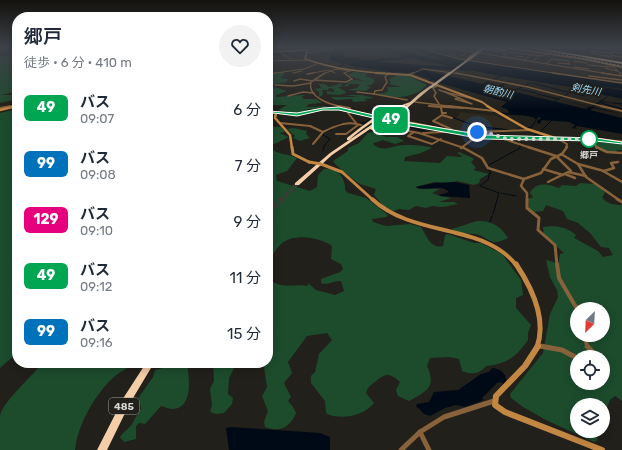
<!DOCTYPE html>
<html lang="ja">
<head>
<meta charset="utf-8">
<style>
  :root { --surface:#fff; --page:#f2f2f3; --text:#1f2937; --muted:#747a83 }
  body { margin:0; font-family:Rubik,"Noto Sans JP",sans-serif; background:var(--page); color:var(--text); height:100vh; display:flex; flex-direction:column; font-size:15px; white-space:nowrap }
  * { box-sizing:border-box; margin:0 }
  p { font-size:13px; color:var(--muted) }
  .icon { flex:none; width:22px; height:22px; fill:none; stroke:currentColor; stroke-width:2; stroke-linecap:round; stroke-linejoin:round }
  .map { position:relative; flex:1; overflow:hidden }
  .side { position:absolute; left:12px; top:12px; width:261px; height:356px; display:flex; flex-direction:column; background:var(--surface); border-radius:16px; box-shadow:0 2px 10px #0003 }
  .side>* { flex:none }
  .badge { padding:0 8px; border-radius:6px; font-size:14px; line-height:26px }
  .needle { width:26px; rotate:204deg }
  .tools { position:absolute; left:570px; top:302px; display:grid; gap:8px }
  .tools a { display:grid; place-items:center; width:40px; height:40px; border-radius:50%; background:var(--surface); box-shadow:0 2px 10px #0003; font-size:20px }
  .you { position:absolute; width:20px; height:20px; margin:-10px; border:3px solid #fff; border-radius:50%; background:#1a73e8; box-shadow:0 0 0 6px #1a73e833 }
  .map>.badge { position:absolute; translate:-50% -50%; box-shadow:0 0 0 2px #fff }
  .round { display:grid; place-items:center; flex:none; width:42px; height:42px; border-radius:21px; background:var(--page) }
  .overview { display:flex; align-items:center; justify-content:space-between; height:68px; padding:0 12px }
  h1 { font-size:19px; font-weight:600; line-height:30px }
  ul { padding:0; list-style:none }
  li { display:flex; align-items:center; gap:12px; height:56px; padding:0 12px }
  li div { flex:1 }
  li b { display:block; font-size:15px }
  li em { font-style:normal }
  li .badge { min-width:44px; font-weight:700; text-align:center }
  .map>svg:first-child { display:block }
  .built { fill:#2e291f }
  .green { fill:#1d4c2d; fill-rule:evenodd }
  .water { fill:#000a16; fill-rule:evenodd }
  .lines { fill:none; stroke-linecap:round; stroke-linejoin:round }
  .stream { stroke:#000a16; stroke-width:1 }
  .river { fill:#000a16; fill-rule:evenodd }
  .highway-tunnel-far1 { stroke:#3d3b36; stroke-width:4; stroke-dasharray:4 2; stroke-linecap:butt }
  .highway-tunnel { stroke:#3d3b36; stroke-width:5; stroke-dasharray:5 2.5; stroke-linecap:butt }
  .street-far6 { stroke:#88623b; stroke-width:1 }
  .street-far5 { stroke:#88623b; stroke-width:1.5 }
  .street-far4 { stroke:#88623b; stroke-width:2 }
  .street-far3 { stroke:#88623b; stroke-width:2.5 }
  .street-far2 { stroke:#88623b; stroke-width:3 }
  .street-far1 { stroke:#88623b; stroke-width:4 }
  .street { stroke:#88623b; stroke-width:5 }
  .secondary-far6 { stroke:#c38744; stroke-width:1.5 }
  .secondary-far5 { stroke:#c38744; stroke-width:2 }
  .secondary-far4 { stroke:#c38744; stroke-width:2.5 }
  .secondary-far3 { stroke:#c38744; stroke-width:3 }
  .secondary-far2 { stroke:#c38744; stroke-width:4 }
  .secondary-far1 { stroke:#c38744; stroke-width:5 }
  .secondary { stroke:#c38744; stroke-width:6 }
  .highway { fill:#f3cea8; fill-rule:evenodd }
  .rail { stroke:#bdbcb7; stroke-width:1; stroke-dasharray:2 2; stroke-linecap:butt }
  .secondary-bridge-far1 { stroke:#c38744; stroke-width:1.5 }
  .secondary-bridge { stroke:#c38744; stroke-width:3 }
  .highway-bridge-far2 { stroke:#f3cea8; stroke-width:2 }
  .highway-bridge-far1 { stroke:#f3cea8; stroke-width:2.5 }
  .highway-bridge { stroke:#f3cea8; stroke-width:3 }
  .line { fill:#00a651; stroke:#fff }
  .walk { stroke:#d7d6d2; stroke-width:4; stroke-dasharray:0 7.2 }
  .stop-dot { fill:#fff; stroke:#00a651; stroke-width:2 }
  .labels { text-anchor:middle; stroke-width:3.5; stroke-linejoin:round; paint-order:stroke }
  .far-stop-label { font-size:9px; font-weight:bold; fill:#d7d6d2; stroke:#22201a }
  .far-water-label { font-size:10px; font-style:italic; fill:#9cdbfe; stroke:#22201a }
  .shield { fill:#22201a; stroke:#a19f9b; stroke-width:1 }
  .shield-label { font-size:10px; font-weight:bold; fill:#d7d6d2 }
</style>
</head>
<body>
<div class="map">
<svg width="622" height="450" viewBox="0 0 622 450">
  <rect width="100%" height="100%" fill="#22201a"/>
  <polygon class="built" points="461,112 497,116 524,128 519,127 514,130 480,126 477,128 491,131 455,131 450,130 452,128 434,122 435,120 443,115 452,118 457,117"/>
  <g class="green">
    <polygon points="17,54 17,59 15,60 17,60 17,66 14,67 17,68 17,91 1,95 17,95 17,99 0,103 0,56"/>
    <polygon points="283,72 284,74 280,78 288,79 287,82 268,85 268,75"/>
    <polygon points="354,72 366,73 367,74 365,76 372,78 375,81 371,85 366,85 371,87 366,91 347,90 357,88 360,84 349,84 349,86 337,87 345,91 346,93 339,95 327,94 327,91 334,92 334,89 329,88 328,90 322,90 323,95 319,97 319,92 314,89 321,88 319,84 325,84 329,87 342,83 341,86 344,86 352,80 364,81 347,75"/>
    <path d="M398,75H407L427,85C415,99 391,99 375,94L384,93L388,91L387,87H402L389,84L391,83L389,79Z"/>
    <polygon points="268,85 287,91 276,95 276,97 303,95 305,95 301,97 304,98 303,99 316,99 322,103 309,104 306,107 328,106 315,109 307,109 308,111 294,113 278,110 287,105 269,105 269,106 274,109 268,110"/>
    <polygon points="344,95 361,95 375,98 364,99 367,101 353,102 352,99 336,100 331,98 332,97 359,97"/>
    <polygon points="17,109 17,353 0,368 0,113"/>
    <path d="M268,127H281L285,132L279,133L289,137L272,145L271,148C279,156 288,153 297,158L287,171L276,175L277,181L310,191L317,187L318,175L324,169C337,167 346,178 345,190L348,193L366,198L388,215L386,217L372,219L373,222L386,226L410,224L421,227C427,236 430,249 443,246L445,235L448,234L474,243H481L502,254L521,280L523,295L516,298V308L531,325L528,333V340C516,357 507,364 486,366C479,374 473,375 462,371L459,359L450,357L430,358L427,366C437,388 426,391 409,401L398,396L396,390L400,382C390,373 386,373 376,381C371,385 368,386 366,393L374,403C364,416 339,421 326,413L325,401L311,383V376L315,372L319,354L332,340L327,333L307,336L288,362L292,373L284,383L291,397L288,401L293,407L296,413C290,427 280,433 265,427L264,422L268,411L262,396L267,387L264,367L265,363H268V277C279,291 294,283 308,286V283L316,290L335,295L344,291L341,281C333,280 328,286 321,283V279L340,272L343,269L341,264L331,259L332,246C320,237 293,233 281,244C275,250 270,258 268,266Z"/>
    <polygon points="294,128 307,131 306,134 310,138 300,141 293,138 295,136 287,129"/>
    <path d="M373,132L386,137H397L404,141L395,144L383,140L374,143L373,144C380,151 389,148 397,146C403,144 426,145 432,148L421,153L405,157L404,161L440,163L447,156L461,157L462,156L457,153L459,152L473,158L474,159L471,162L476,168L473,170L489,174L480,179L479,183L474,185L457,181L447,183L434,182L415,187L419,189H440L432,193L440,196L451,198L439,202H454L458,204L442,207L432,206L426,208L416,206L409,210L399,209L393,211L386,209L374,195L376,189C371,187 365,186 360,184C354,180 336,166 333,161L348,151V148L359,143L368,133Z"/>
    <polygon points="598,141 622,144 622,150 617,150 616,153 604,151 595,144 595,142"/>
    <path d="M580,183L595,184L601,187L605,193L602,197C606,204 615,205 622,205V401L615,396L610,400L606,410H603V405H577V431H594L598,440L594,442L546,420L523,407L511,398L510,394L543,353L550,314L558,297L557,290L550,277L546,260L554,262L558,268L560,254L564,253L544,235L543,227C555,225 567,227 576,235L574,238L598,251L603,257L613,255L609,248L601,247L590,233L578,223L567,219L563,211L546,205L543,211L533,212L529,208L528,199L533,197L530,193C536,181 549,184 559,188L562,185L576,186ZM577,309H603V335H577ZM577,357H603V383H577Z"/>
    <path d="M477,221C491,220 501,226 508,238C489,248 489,236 475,234C467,233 460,233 452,231V229Z"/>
    <path d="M42,363H131C128,370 120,371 114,377C95,394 78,424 75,450H0C0,439 0,427 0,416C2,402 33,376 42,363Z"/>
    <path d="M172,363H187C189,376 194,408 173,409C169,409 165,407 161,406L145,424L139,423L136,426V439L124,442L120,437C123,432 129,429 132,424C135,419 137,414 141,409L139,397L153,377L155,370L167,367Z"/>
    <polygon points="213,363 237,363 229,378 228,394 233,398 232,404 224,413 216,414 210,412 212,405 210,389 214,381"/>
  </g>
  <g class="water">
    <path d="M349,47L343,53L344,56L366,60L403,57L386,51L384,47L446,61L404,47H421L456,58L622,83V89L590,85L622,90V99L609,96L602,101L615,103L602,102L593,107L622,114L593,108L590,110L622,118V134L577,126L575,128L577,129L572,128L575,125L569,122L542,120L540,124L537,123V120L541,119L539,117L536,119C527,113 506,117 498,112L509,113L508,110L501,107L507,102L436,82L433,80L429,82L428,80L431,79L411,73L390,72L360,67L356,69L357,67L333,61L322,63L332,61L329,59L331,52L317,51L337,50L335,48ZM410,58L428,62H416H431L453,67L377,62L391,60L413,61L396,60ZM422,68L475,71L500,76L482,84L420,69ZM502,76L570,87L608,96L591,107L561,100L589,107L586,109L499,88L514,79L496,87L484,84Z"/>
    <path d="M455,182L469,185L470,198L440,196L439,195L449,192C440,183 426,192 416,187L434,183Z"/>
    <path d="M492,368C499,368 507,374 506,381L503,384L501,382L497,383L482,398L484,400L465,407L456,405L445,408L430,416L424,414L416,406L417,404L429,402L434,392L458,390L481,374L489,372Z"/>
    <polygon points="231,427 320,433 330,437 330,450 229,450 226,428"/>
  </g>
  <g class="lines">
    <g class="stream">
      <polyline points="295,52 299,53"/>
      <polyline points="337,67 344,65"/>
      <polyline points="532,83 567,92"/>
      <polyline points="519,89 536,93"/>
      <polyline points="513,91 530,83"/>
      <polyline points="569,92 585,96"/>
      <polyline points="537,94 559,99"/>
      <polyline points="564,96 576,89"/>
      <polyline points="553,102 563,96"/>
      <polyline points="601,103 622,109"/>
      <polyline points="613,103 622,104"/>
      <polyline points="10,105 17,99"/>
      <polyline points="452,117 475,126 509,130"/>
      <polyline points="389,122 428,132"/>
      <polyline points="357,123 365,123 370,119"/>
      <polyline points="335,126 341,123"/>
      <polyline points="528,128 532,127 537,118"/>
      <polyline points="540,132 552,120"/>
      <polyline points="532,137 537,134"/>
      <polyline points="323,151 324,146 330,139 323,135 323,133 332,129"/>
      <polyline points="487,166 520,148 520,145"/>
      <polyline points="487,168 491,173 489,174"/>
      <polyline points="481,185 488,180 489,175"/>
      <polyline points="480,186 499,193 493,214"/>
      <polyline points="501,193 516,196"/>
      <polyline points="490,222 492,216"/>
    </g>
    <polygon class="river" points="310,50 323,51 268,56 268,54"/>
    <polyline class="highway-tunnel-far1" points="281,200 297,184"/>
    <polyline class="highway-tunnel" points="268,212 282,199"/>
    <g class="street-far6">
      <polyline points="287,47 304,50"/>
      <polyline points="442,47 609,74"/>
      <polyline points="460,47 543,56 553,51"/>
      <polyline points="494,47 499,48"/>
      <polyline points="565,47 612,54"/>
      <polyline points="586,47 622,50"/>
      <polyline points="349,48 360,49"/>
      <polyline points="268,49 277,47"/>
      <polyline points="308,50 332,51"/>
      <polyline points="329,51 333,48 330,47"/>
      <polyline points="430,51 459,59 560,74"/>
      <polyline points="279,52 291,59"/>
      <polyline points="610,52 622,53"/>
      <polyline points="307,53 317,52"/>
      <polyline points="591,53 612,57"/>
      <polyline points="502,54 507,55"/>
      <polyline points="610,55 622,57"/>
      <polyline points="462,56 467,52"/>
      <polyline points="584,56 586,58 606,61"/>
      <polyline points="514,59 517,56 523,57"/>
      <polyline points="465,60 472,55"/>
      <polyline points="524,60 531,54"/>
      <polyline points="268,61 306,60"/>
      <polyline points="469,61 478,54"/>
      <polyline points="574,61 587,63"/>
      <polyline points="532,62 540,55"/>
      <polyline points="558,63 570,64"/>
      <polyline points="547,64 551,59 569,61 568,64"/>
      <polyline points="588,65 612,67"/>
      <polyline points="17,66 15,67 17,67"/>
      <polyline points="612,66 621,74"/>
      <polyline points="574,67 589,69"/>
      <polyline points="605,68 617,71"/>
      <polyline points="336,69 348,71"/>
      <polyline points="293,73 302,71"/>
      <polyline points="269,74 304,69 317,64"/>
      <polyline points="308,74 329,70 335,73"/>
      <polyline points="323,74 339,68"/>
      <polyline points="345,74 344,73 353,70"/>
      <polyline points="411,74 423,69 461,74"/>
    </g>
    <g class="street-far5">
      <path d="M325,73L311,82C307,98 332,105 343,107"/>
      <polyline points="344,73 352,79"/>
      <polyline points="389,73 385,77 387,82 382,90 375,91 374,94 407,100"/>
      <polyline points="456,73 528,87 605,107"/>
      <polyline points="553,73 622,83"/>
      <polyline points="602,73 622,76"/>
      <polyline points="620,73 621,74"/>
      <polyline points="268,74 276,73"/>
      <polyline points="307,74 313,73"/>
      <polyline points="408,75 413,73"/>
      <polyline points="589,76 622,80"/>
      <polyline points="314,80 346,82 352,79"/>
      <polyline points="294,81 300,79 313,81"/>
      <polyline points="275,85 293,86 311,83"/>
      <polyline points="437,86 433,88 436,93 434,96 439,104"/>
      <polyline points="439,90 445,92"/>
      <polyline points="357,92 374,94"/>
      <polyline points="288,96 303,92 314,93"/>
      <polygon points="459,98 472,104 455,99"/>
      <polyline points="459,98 445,92 470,98"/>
      <polyline points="415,102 456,107"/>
      <polyline points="429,106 440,107"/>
      <polyline points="7,107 11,106"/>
    </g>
    <g class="street-far4">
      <polyline points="338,106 350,108 348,113 356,123"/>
      <polyline points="429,106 463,108"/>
      <polyline points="448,106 495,111"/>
      <polyline points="601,106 622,111"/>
      <polyline points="0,108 11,106"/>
      <polyline points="441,108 442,113 446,113"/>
      <polyline points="268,115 270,116"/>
      <path d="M280,123L310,126L323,132C335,126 348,120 361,125"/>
      <polyline points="380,126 419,133 464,148"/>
      <polyline points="414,132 408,136 432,144 441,139"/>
      <polyline points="460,132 474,132"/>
      <polyline points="423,133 444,132 451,129 433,121 442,115 452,118"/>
      <polyline points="486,133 531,148"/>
      <polyline points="336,134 346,134 358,125"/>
      <polyline points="558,139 567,144 566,148"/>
      <polyline points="592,139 597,148"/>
      <polyline points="313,144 323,132"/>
      <polyline points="461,148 473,139 474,132 531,130"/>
    </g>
    <g class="street-far3">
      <polyline points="462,147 482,158 488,168 524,179 541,173 551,159 562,154 567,147"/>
      <polyline points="528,147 556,156"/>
      <polyline points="596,147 607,152 622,153"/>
      <polyline points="461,148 462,147"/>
      <polyline points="561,154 578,164 586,177 619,200"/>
      <polyline points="556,156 571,171 569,172"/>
      <polyline points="578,164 604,171 614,168 611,163 618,162"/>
      <polyline points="543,169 563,175"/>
      <polyline points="603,171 622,182"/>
      <polyline points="565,174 575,178"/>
      <polyline points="524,179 521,186 527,193 527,200"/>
      <polyline points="548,182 568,172 586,176"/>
    </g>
    <g class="street-far2">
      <polyline points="527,199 527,208 539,218 538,230 555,245 557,265"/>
      <polyline points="617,199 622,202"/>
    </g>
    <g class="street-far1">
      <polyline points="557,264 559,278 577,309"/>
      <polyline points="583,335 588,347"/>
      <polyline points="539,346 546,347"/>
    </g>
    <g class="street">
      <polyline points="540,346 562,350 577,358"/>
      <polyline points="587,346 597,357"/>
      <polyline points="420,432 429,450"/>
      <polyline points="401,450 420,432 444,417 494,401"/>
    </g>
    <g class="secondary-far6">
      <polyline points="502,47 583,59 622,67"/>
      <polyline points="491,48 506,50"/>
      <path d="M307,51L305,59C333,69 362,72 392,74"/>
      <polyline points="268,52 308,50"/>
      <polyline points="468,58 482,47"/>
    </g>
    <g class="secondary-far5">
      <polyline points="376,73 410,75 482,102 489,107"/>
      <polyline points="14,107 17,106"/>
    </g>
    <g class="secondary-far4">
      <polyline points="487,106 527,129 555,138"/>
      <polyline points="0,110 17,106"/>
      <polyline points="268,112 297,114 323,109 339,109 483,137 596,139 622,142"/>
      <polyline points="276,113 275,118 290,135 292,148"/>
    </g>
    <g class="secondary-far3">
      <polyline points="292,147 293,154 309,162"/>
      <polyline points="321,164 342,172 373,200"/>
    </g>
    <path class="secondary-far2" d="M372,199C414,238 484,223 516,265"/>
    <path class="secondary-far1" d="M516,264C532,288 547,319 537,347"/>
    <polyline class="secondary" points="538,346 525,366 496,396 495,405 505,412 602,450"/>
    <g class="highway">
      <polygon points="525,47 531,47 622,62 622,64"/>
      <path d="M430,86L432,87L420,97L397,117L372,130L370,129L332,155L299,185H295V183L330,153L380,119L383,120L374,126L395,115L407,105C385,113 367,124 349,140H347V138L361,127L375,117L391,109L410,102L420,93Z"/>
      <polygon points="397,109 399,110 387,118 384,117"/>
      <polygon points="146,363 154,363 130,403 107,450 97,450 124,397"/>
    </g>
    <polyline class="rail" points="523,47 622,66"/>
    <polyline class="secondary-bridge-far1" points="489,47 491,48"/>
    <polyline class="secondary-bridge" points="309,162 321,164"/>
    <polyline class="highway-bridge-far2" points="449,74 484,48"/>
    <polyline class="highway-bridge-far1" points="431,87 450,73"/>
    <polyline class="highway-bridge" points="381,120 386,117"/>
  </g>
  <linearGradient id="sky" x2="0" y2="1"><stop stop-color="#13120e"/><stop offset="0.43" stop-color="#3e4249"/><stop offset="1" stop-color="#3e4249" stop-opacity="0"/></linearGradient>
  <rect width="622" height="110" fill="url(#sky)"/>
  <polygon class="line" points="339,107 399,121 483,135 596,138 622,142 622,144 596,141 483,139 399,124 339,110 323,110 297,116 266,112 268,111 297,113 323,108"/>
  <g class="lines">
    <polyline class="walk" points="477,132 485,132 507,139 592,139 589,139"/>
  </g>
  <circle class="stop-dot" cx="589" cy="139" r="8"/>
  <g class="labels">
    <g class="far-stop-label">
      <text x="589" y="158">郷戸</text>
    </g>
    <g class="far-water-label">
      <text transform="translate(586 89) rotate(10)" y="4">剣先川</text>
      <text transform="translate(498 91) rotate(14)" y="4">朝酌川</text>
    </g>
    <rect class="shield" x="109" y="398" width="30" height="16" rx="3"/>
    <g class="shield-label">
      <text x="124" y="410">485</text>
    </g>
  </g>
</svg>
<div class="tools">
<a><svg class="needle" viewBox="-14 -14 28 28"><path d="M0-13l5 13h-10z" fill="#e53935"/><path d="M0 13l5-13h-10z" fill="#747a83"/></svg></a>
<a><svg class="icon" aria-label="locate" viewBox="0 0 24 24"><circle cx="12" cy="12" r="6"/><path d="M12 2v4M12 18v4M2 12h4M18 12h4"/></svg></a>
<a><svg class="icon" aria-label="layers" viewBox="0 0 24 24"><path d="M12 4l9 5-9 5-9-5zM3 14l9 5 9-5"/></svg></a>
</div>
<div class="you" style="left:477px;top:132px"></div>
<b class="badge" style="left:391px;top:120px;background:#00a651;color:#fff">49</b>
<section class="side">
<div class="overview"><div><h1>郷戸</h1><p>徒歩 · 6 分 · 410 m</p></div><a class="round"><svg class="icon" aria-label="heart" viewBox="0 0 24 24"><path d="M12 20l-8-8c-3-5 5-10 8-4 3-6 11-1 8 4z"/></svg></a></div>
<ul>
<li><span class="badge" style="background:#00a651;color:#fff">49</span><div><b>バス</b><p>09:07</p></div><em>6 分</em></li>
<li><span class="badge" style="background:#0072bc;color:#fff">99</span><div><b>バス</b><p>09:08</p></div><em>7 分</em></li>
<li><span class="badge" style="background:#e6007e;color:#fff">129</span><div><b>バス</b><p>09:10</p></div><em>9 分</em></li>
<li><span class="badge" style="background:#00a651;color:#fff">49</span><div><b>バス</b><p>09:12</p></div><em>11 分</em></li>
<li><span class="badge" style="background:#0072bc;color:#fff">99</span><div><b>バス</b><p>09:16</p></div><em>15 分</em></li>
</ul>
</section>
</div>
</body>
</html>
